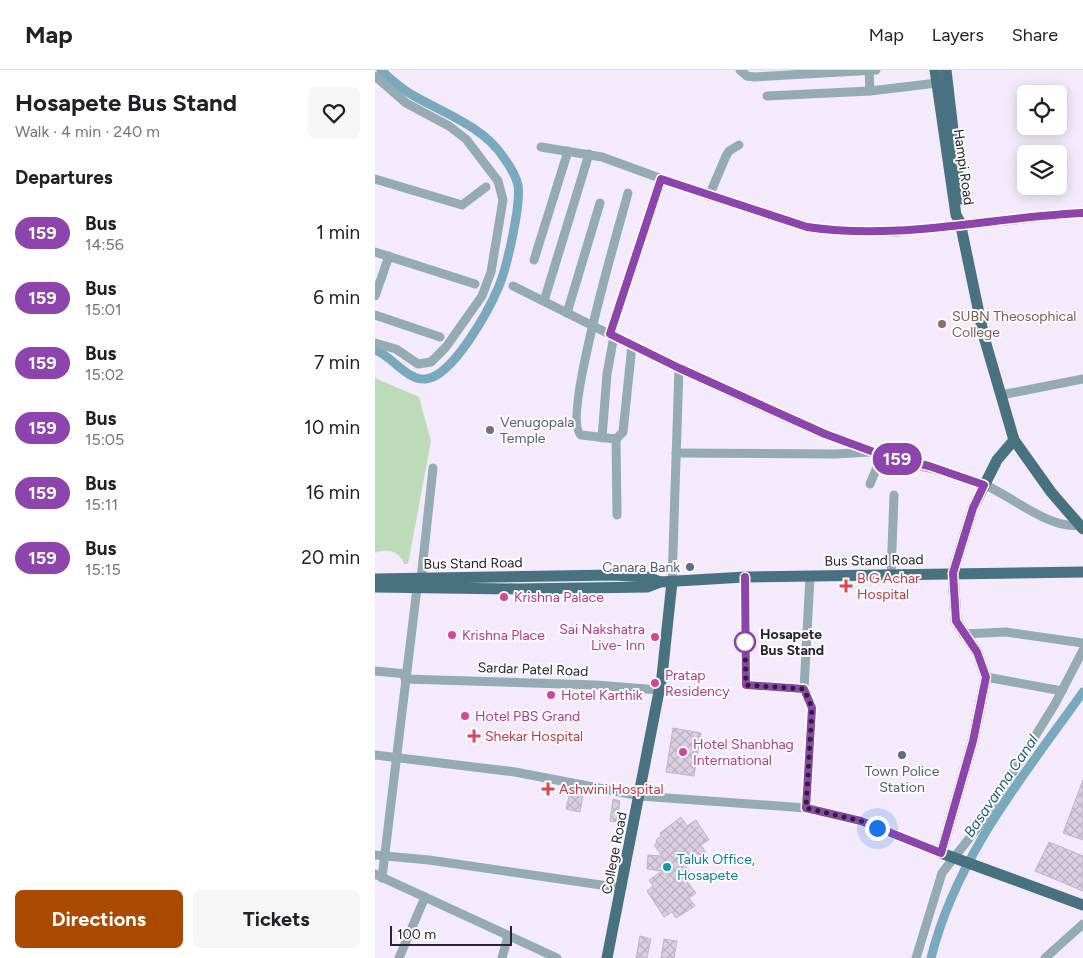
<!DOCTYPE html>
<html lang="en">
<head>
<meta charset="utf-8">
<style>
  :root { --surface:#fff; --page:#f6f6f6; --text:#202124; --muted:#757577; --line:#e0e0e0; --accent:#aa4a00 }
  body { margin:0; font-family:Figtree,sans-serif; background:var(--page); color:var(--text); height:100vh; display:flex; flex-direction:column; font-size:19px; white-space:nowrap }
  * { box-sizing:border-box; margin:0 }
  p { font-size:16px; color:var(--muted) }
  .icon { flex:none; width:28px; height:28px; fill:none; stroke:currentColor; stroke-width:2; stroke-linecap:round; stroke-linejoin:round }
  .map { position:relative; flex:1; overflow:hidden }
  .sheet { display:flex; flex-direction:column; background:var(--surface); width:375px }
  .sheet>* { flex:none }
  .badge { padding:0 10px; border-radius:16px; font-size:18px; line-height:32px }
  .buttons { position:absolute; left:642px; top:15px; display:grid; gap:10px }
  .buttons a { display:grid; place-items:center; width:50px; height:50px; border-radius:8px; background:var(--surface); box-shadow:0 2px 12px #0003; font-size:25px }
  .scale { position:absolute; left:15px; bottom:12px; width:122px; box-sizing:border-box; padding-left:5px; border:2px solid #28252b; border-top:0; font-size:14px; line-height:18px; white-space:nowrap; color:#28252b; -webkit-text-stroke:4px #fdfbfe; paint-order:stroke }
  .you { position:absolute; width:25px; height:25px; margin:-12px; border:4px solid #fff; border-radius:50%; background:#1a73e8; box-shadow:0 0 0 8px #1a73e833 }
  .map>.badge { position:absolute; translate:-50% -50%; box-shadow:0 0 0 2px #fff }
  h2 { padding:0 15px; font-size:19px; line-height:45px }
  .round { display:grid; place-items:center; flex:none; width:52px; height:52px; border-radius:8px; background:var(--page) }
  .head { display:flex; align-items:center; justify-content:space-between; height:85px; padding:0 15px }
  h1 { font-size:24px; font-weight:700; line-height:38px }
  .cta { display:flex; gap:10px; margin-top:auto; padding:10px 15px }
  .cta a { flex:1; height:58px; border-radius:8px; background:var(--accent); color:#fff; font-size:20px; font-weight:700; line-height:58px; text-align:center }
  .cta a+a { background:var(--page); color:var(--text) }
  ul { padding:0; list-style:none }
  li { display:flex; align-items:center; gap:15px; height:65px; padding:0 15px }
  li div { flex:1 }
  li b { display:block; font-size:19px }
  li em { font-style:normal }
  li .badge { min-width:55px; font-weight:700; text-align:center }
  header { display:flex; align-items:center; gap:30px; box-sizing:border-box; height:70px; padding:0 25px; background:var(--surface); border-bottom:1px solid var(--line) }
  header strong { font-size:24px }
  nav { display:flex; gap:28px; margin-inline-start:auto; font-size:18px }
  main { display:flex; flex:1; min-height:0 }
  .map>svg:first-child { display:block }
  .park { fill:#bcdcb9 }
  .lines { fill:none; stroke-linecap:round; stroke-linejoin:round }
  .canal { stroke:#78a9bd; stroke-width:9 }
  .building { fill:url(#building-cross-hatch); stroke:#c0b6c7 }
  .minor { stroke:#95abb3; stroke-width:9 }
  .major { stroke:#487280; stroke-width:11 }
  .line-casing { stroke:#fff; stroke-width:11 }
  .line { stroke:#8e44ad; stroke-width:8 }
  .walk { stroke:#28252b; stroke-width:5; stroke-dasharray:0 9 }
  .education-dot { fill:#8d6e63; stroke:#fdfbfe; stroke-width:2 }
  .worship-dot { fill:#6b7280; stroke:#fdfbfe; stroke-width:2 }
  .service-dot { fill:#5c6f8a; stroke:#fdfbfe; stroke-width:2 }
  .health-dot { fill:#e0444e; stroke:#fdfbfe; stroke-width:2 }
  .hotel-dot { fill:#d1479c; stroke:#fdfbfe; stroke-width:2 }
  .stop-dot { fill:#fff; stroke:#8e44ad; stroke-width:2.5 }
  .culture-dot { fill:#0f9aa8; stroke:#fdfbfe; stroke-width:2 }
  .labels { text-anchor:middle; stroke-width:4; stroke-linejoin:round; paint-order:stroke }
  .street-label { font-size:14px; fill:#28252b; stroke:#fdfbfe }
  .education-label { font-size:14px; fill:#785e54; stroke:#fdfbfe; text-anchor:start }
  .worship-label { font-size:14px; fill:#5b616d; stroke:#fdfbfe; text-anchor:start }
  .service-label { font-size:14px; fill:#4e5e75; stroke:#fdfbfe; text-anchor:end }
  .health-label { font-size:14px; fill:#be3a42; stroke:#fdfbfe; text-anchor:start }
  .hotel-label { font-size:14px; fill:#b23c85; stroke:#fdfbfe; text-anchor:start }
  .stop-label { font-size:14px; font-weight:bold; fill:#28252b; stroke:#fdfbfe; text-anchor:start }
  .culture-label { font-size:14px; fill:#0d838f; stroke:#fdfbfe; text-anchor:start }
  .water-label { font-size:15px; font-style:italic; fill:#1e5d73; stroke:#fdfbfe }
</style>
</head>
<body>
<header>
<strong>Map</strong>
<nav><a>Map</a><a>Layers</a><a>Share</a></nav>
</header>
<main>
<section class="sheet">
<div class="head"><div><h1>Hosapete Bus Stand</h1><p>Walk · 4 min · 240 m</p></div><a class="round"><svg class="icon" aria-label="heart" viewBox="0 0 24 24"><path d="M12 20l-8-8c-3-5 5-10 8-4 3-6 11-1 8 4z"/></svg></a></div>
<h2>Departures</h2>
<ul>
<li><span class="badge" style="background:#8e44ad;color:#fff">159</span><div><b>Bus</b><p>14:56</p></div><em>1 min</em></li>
<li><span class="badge" style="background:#8e44ad;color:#fff">159</span><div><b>Bus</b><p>15:01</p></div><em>6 min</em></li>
<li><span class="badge" style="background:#8e44ad;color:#fff">159</span><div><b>Bus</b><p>15:02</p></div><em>7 min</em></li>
<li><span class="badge" style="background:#8e44ad;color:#fff">159</span><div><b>Bus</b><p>15:05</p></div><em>10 min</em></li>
<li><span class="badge" style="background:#8e44ad;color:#fff">159</span><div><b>Bus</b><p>15:11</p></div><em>16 min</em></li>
<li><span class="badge" style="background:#8e44ad;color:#fff">159</span><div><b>Bus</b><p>15:15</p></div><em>20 min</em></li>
</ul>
<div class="cta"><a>Directions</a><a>Tickets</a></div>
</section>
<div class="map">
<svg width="708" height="888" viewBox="0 0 708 888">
  <defs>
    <pattern id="building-cross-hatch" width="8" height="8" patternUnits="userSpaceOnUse" patternTransform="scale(1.25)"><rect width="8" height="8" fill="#d9cfe1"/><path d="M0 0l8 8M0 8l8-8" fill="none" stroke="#bab2c1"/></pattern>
  </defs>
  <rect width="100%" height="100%" fill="#f4eafc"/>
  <path class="park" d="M0,308L44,327L56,371L33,494H29C25,481 12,478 0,483Z"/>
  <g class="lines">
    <g class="canal">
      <path d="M0,280C17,286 32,311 51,309C78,306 114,240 124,216C132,197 146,135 143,115C141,107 134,95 129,88C109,57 69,43 39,26C27,19 16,10 6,0"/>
      <path d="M556,888C581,787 649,705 708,622"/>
    </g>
  </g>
  <g class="building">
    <polygon points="298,658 326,663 319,706 291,702"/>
    <polygon points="708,710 708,770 688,763"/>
    <polygon points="195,723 208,725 205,742 191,739"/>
    <polygon points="238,729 245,731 242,752 235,751"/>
    <polygon points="306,747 312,756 321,750 334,770 326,775 331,783 311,796 315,803 308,806 321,823 314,828 320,836 301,848 297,842 289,847 272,821 278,816 274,810 287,801 272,799 273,785 287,786 279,775 282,773 281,770 286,766 285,763"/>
    <polygon points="674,772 708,786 708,821 660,801"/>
    <polygon points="265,866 276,869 272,888 261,888"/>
    <polygon points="289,869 302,871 299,888 286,888"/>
  </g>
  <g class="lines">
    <g class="minor">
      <polyline points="365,0 372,6 379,7 501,0"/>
      <polyline points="494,0 495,21"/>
      <polyline points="0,6 31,33 74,56 91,69 123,111 128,130 116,202 107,226 71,277 56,292 43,294 21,279 0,273"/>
      <polyline points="392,26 495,21 562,13"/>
      <polyline points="166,77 227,87 334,126 432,157 452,160 522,162 708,143"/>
      <polyline points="0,109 87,135 111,117"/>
      <path d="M253,123C245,154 186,350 206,365L241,369L248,362L257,275"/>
      <polyline points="334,126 351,86 354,81 364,75"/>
      <polyline points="0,182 100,214"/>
      <polyline points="159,190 193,81"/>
      <path d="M138,216C241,267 343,320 450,364C468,371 487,379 506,385C540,396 575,401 608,414C635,425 675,460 704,455"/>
      <polyline points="0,226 14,186"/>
      <polyline points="169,231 214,84"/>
      <polyline points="192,243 225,133"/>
      <polyline points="0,245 65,267"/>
      <polyline points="235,264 287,109"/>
      <polyline points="626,325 708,309"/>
      <polyline points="227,368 232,304 239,266"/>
      <polyline points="241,369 242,445"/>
      <polyline points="301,383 461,384 495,382"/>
      <polyline points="495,414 507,385"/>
      <polyline points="516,505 519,425"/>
      <polyline points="370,507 371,615 429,619 435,506"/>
      <polyline points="297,512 304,298"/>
      <polyline points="588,564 631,562 708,573"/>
      <polyline points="0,601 31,604"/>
      <polyline points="611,607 687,621"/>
      <polyline points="30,609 221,615 284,620"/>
      <polyline points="429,619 437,638 431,738"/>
      <polyline points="0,685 140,702 265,726 431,738 486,751 566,783"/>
      <polyline points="0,785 54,790 247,818"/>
      <polyline points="0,804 182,888"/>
      <polyline points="7,808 42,518 46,509 58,398"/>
      <polyline points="24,888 50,827"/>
      <polyline points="127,888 133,866"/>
      <polyline points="541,888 567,803 607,752 680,634 708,580"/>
      <polyline points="670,888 708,854"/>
    </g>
    <g class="major">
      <polyline points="560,0 581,145 585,152 609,267 639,370 676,422 708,459"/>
      <polyline points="571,0 586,129"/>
      <polyline points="639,370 622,390 598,438 578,503 581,551 602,582 611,607 598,671 566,783 708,835"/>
      <polyline points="0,509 239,505 272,507 285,512"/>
      <polyline points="0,517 143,519 272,517 285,512 370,507 708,502"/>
      <polyline points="232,888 287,606 297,512"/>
    </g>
  </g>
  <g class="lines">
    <defs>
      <path id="line" d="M370,507L371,615L429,619L437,638L431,738L486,751L566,783L598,671L611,607L602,582L581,551L578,503L598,438L609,415L554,396L507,385L450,364L304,298L235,264L286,109L432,157C526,171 615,147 708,143"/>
    </defs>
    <use href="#line" class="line-casing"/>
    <use href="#line" class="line"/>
    <polyline class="walk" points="370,572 371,615 429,619 437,638 431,738 486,751 502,758"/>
  </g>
  <circle class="education-dot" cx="567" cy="254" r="5"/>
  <circle class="worship-dot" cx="115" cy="360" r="5"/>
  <g class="service-dot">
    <circle cx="315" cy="497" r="5"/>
    <circle cx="527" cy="685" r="5"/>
  </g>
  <g class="health-dot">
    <path d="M468.5 508.5h5v5h5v5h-5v5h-5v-5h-5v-5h5z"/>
    <path d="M96.5 658.5h5v5h5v5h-5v5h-5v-5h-5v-5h5z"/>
    <path d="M170.5 711.5h5v5h5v5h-5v5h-5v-5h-5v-5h5z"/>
  </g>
  <g class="hotel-dot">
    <circle cx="129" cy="527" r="5"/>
    <circle cx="77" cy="565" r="5"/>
    <circle cx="280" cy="567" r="5"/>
    <circle cx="280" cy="613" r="5"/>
    <circle cx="176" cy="625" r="5"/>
    <circle cx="90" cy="646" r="5"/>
    <circle cx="308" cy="682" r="5"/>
  </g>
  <circle class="stop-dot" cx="370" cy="572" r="10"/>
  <circle class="culture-dot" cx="292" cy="797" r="5"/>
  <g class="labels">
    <g class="street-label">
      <text transform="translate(589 97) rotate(82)" y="5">Hampi Road</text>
      <text transform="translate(499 490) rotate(-1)" y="5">Bus Stand Road</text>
      <text transform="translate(98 493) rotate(-1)" y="5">Bus Stand Road</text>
      <text transform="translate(158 599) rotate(2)" y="5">Sardar Patel Road</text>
      <text transform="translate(239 783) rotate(-79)" y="5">College Road</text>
    </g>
    <g class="education-label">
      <text x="577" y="251">SUBN Theosophical<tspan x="577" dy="16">College</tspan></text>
    </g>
    <g class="worship-label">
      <text x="125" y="357">Venugopala<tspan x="125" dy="16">Temple</tspan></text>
    </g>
    <g class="service-label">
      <text x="305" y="502">Canara Bank</text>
      <text x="527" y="706" text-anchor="middle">Town Police<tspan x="527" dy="16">Station</tspan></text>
    </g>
    <g class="health-label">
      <text x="482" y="513">B G Achar<tspan x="482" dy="16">Hospital</tspan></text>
      <text x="110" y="671">Shekar Hospital</text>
      <text x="184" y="724">Ashwini Hospital</text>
    </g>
    <g class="hotel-label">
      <text x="139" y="532">Krishna Palace</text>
      <text x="270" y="564" text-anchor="end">Sai Nakshatra<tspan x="270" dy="16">Live- Inn</tspan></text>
      <text x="87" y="570">Krishna Place</text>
      <text x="290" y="610">Pratap<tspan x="290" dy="16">Residency</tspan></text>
      <text x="186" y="630">Hotel Karthik</text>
      <text x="100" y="651">Hotel PBS Grand</text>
      <text x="318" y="679">Hotel Shanbhag<tspan x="318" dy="16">International</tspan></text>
    </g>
    <g class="stop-label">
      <text x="385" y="569">Hosapete<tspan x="385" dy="16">Bus Stand</tspan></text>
    </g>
    <g class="culture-label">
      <text x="302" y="794">Taluk Office,<tspan x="302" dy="16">Hosapete</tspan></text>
    </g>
    <g class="water-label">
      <text transform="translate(626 716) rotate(-56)" y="5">Basavanna Canal</text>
    </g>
  </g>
</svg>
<div class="buttons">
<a><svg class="icon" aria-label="locate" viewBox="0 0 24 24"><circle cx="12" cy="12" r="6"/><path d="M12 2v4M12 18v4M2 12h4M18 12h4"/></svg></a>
<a><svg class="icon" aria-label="layers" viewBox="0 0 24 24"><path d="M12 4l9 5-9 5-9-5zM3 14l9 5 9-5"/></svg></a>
</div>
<div class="scale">100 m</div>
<div class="you" style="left:502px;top:758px"></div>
<b class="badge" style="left:522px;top:389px;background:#8e44ad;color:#fff">159</b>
</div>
</main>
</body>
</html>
